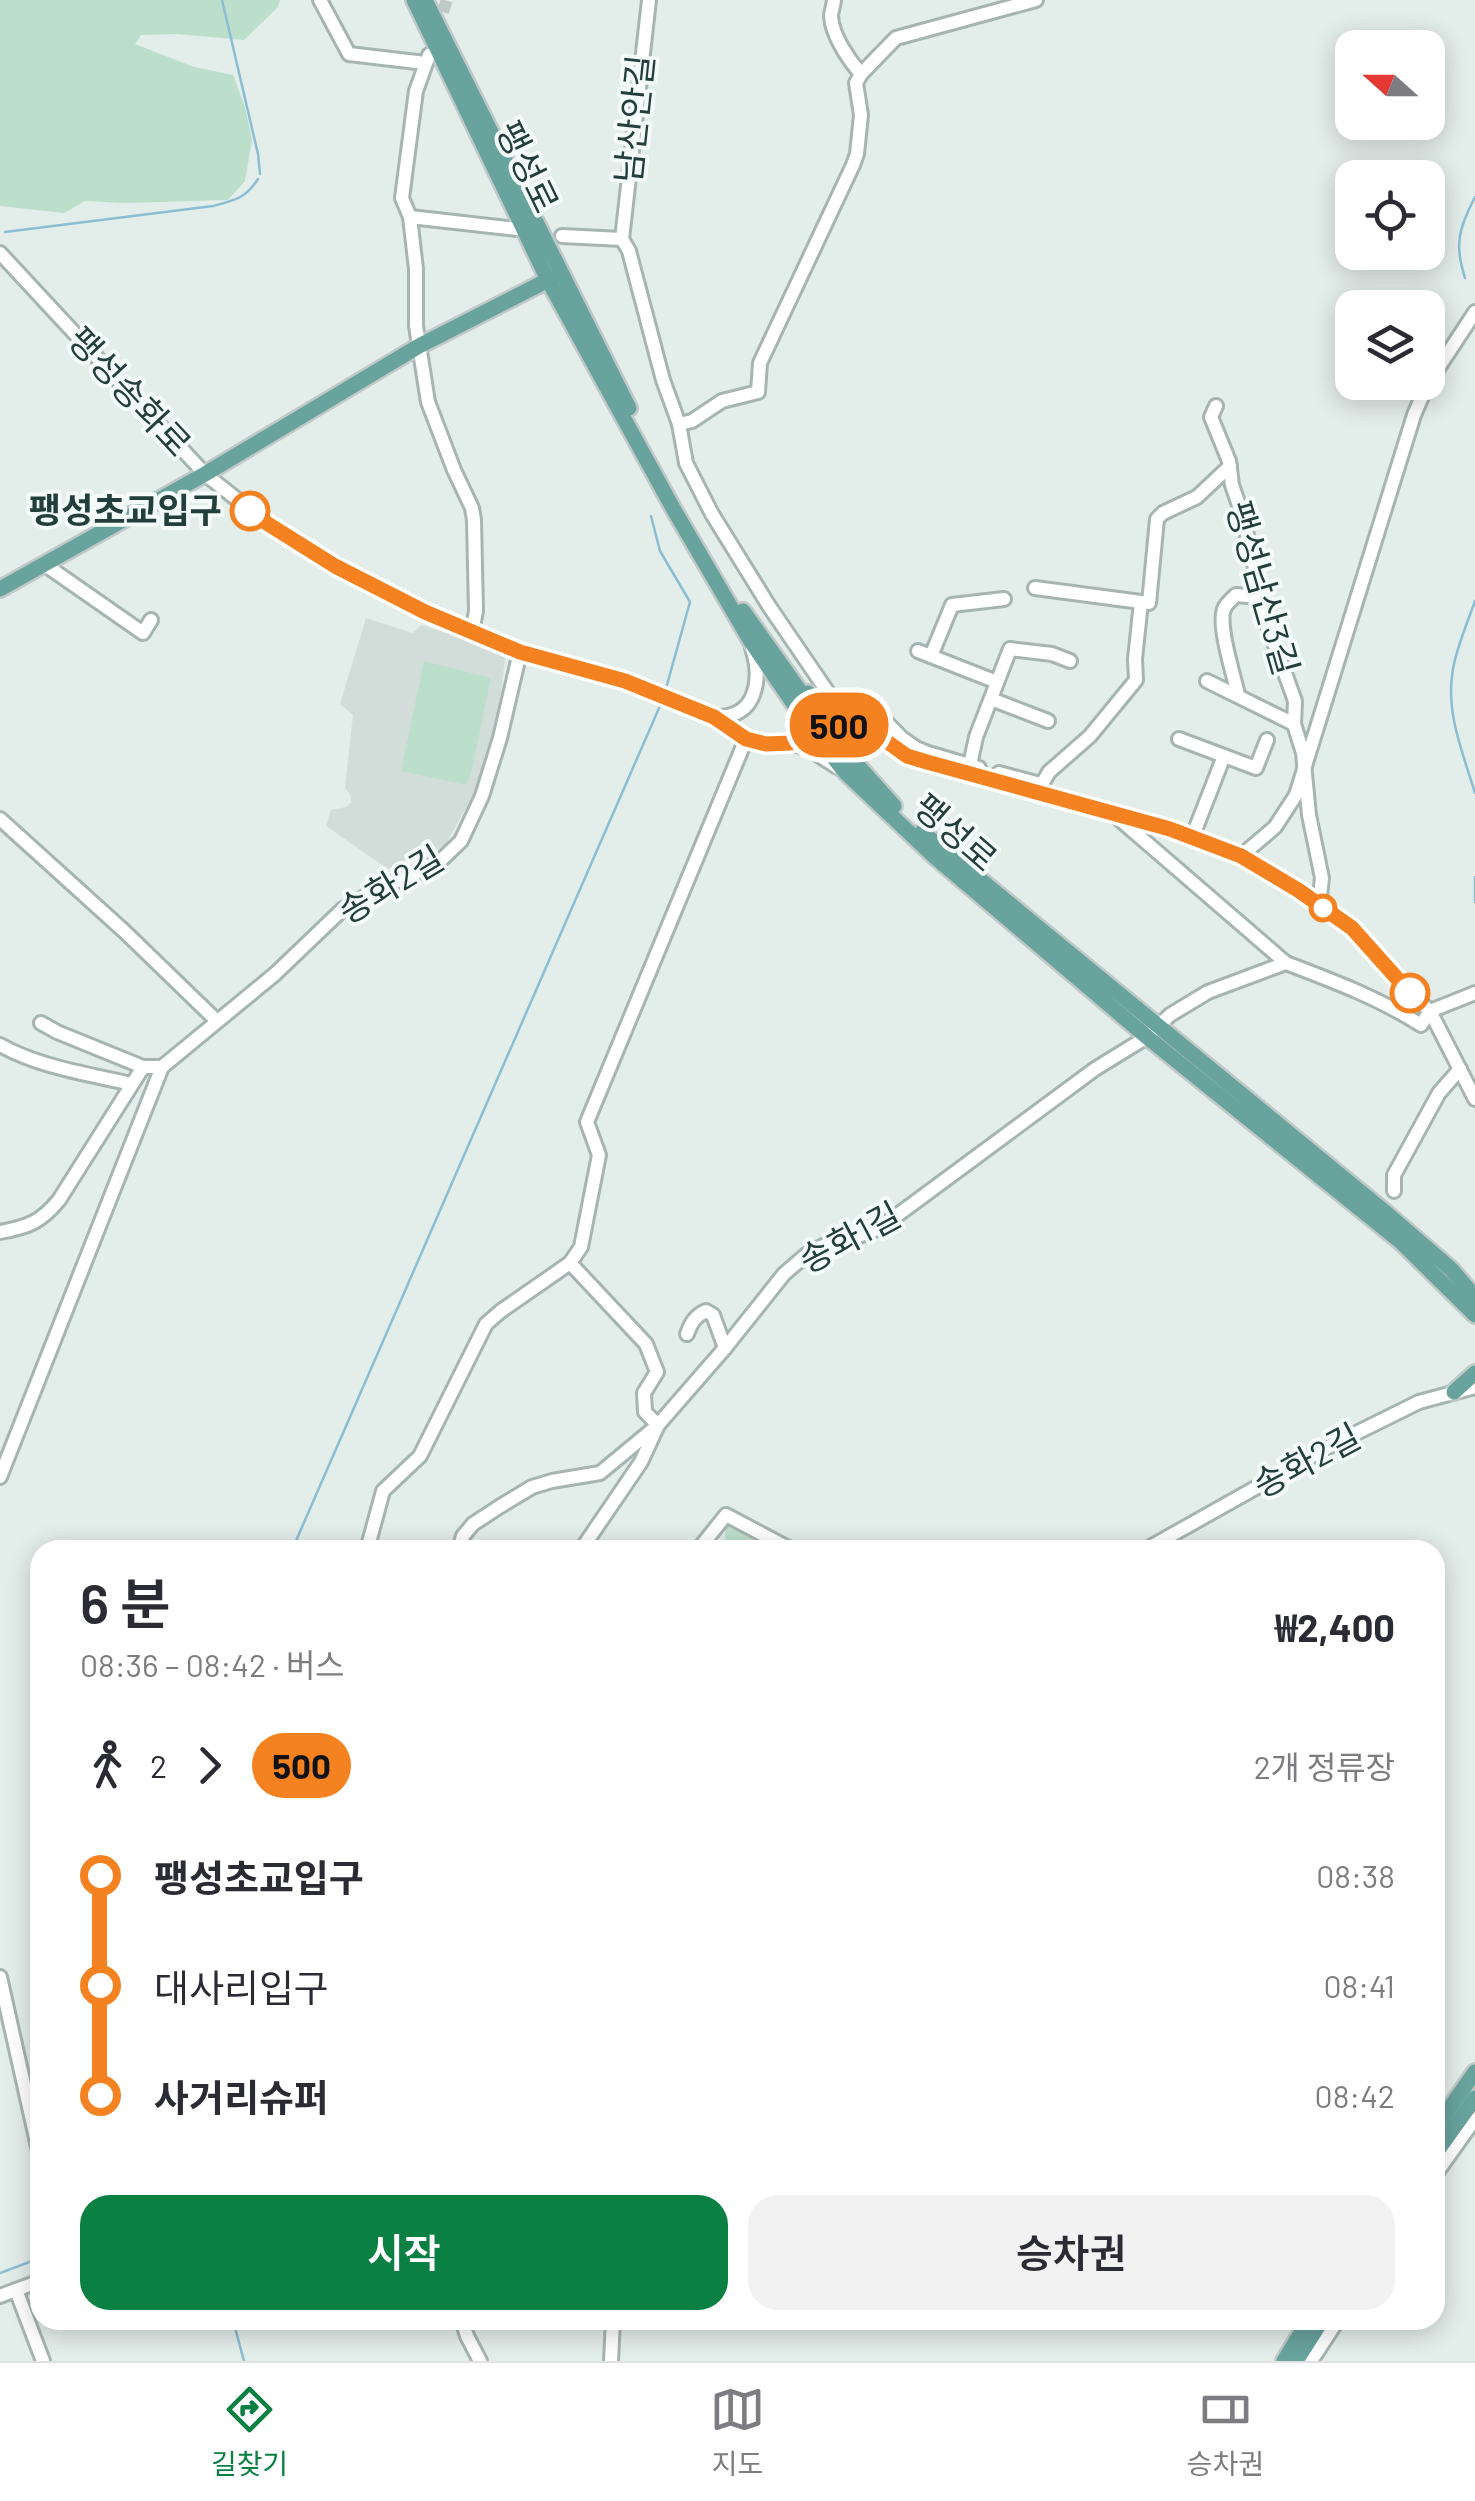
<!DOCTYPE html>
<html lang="ko">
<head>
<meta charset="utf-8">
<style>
  :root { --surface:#fff; --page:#f2f2f3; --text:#2b2b33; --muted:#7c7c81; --line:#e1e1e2; --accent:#0b8043 }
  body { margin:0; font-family:Barlow,"Noto Sans KR",sans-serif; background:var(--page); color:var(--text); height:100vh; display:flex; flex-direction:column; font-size:38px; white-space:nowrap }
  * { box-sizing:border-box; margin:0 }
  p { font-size:32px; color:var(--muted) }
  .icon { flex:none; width:55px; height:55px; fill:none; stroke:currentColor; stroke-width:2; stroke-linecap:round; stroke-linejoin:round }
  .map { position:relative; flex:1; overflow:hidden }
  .sheet { position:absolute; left:30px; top:1540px; width:1415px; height:790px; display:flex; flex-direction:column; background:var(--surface); border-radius:30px; box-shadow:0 5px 25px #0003 }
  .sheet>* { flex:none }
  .badge { padding:0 20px; border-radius:32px; font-size:35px; line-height:65px }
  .needle { width:65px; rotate:291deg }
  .buttons { position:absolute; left:1335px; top:30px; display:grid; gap:20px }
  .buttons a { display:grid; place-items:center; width:110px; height:110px; border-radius:20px; background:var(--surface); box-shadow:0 5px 25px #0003; font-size:50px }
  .map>.badge { position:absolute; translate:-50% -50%; box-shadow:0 0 0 5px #fff }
  .legs { display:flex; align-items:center; gap:15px; height:110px; padding:0 50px; font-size:32px }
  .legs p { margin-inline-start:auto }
  .summary { display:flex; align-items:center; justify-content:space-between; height:170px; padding:0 50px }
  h1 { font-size:55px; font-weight:600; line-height:75px }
  .cta { display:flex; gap:20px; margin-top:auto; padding:20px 50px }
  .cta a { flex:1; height:115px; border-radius:30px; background:var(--accent); color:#fff; font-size:40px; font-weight:600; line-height:115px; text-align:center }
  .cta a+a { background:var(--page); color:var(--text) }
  ul { padding:0 50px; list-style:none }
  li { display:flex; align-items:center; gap:35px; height:110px; font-size:38px }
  li i { display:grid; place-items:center; width:15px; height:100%; margin:0 12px; background:currentColor }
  li i::after { content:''; width:25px; height:25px; margin:-12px; border:8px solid; border-radius:50%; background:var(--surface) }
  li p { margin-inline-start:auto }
  li:first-child i { background:linear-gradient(#0000 50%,currentColor 0) }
  li:last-child i { background:linear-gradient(currentColor 50%,#0000 0) }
  .menu { display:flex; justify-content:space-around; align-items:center; height:140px; border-top:2px solid var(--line); background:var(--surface); font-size:28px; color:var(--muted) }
  .menu a { display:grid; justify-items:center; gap:5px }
  .menu .active { color:var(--accent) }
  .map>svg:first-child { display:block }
  .built { fill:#d2ddda }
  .green { fill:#bcdfcb }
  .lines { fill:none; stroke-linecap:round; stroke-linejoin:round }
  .stream { stroke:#8bbdd3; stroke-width:2.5 }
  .minor-tunnel { stroke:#bdcac7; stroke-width:12; stroke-dasharray:12 6; stroke-linecap:butt }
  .minor-casing { stroke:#a6b5b2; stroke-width:18 }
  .major-casing { stroke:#c1c9c8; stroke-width:20 }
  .minor { stroke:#fff; stroke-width:12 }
  .major { stroke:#68a39d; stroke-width:15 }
  .line-1-casing { stroke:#fff; stroke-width:22 }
  .line-1 { stroke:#f58220; stroke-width:15 }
  .stop-1-dot { fill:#fff; stroke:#f58220; stroke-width:5 }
  .labels { text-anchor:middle; stroke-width:8; stroke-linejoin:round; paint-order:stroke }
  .street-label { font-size:35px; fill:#233f3c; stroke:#f4faf8 }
  .stop-label { font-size:35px; font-weight:bold; fill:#233f3c; stroke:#f4faf8; text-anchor:end }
</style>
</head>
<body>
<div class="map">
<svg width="1475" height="2361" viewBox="0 0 1475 2361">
  <rect width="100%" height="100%" fill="#e3edea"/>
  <polygon class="built" points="366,618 412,633 422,625 502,652 505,659 499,710 479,784 445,846 388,869 326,826 331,810 346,807 351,802 350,794 345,788 353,715 340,704"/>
  <g class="green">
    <polygon points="0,0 280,0 278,7 244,40 177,34 141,35 135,44 194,67 233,75 245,107 252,140 245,181 228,200 124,203 85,201 64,213 0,206"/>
    <polygon points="424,661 491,678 471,774 466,785 401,771"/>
    <polygon points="726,1515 778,1544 778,1550 725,1550"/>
  </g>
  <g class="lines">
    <g class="stream">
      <polyline points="222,0 258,154 260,174"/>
      <path d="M5,232L213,206C235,200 245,199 258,179"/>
      <path d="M1465,278C1454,244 1459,228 1475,197"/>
      <polyline points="651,516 660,551 690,602 665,692"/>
      <path d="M1475,601C1467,624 1457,646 1453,669C1445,712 1463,753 1475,793"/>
      <polyline points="1475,877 1475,902"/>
      <polyline points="292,1550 663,699"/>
      <polyline points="0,2273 40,2258"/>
      <polyline points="233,2320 244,2361"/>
    </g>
    <polyline class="minor-tunnel" points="437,29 447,0"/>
    <defs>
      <g id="minor">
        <polyline points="320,0 349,54 425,63"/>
        <polyline points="429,55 416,91 402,198 410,217 416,269 416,326 428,402 454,470 472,508 474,520 476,611 472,633"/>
        <polyline points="861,74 896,38 1036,0"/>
        <polyline points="410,217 517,229"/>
        <polyline points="562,236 622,239"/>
        <polyline points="622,239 629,251 663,380 679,424 686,463 712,514 769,606 829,694 842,705 864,709 882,718 903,739 916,748 928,753 979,768"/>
        <polyline points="622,239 649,0"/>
        <polyline points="0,253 205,474 268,524 335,566 425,612 520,652 625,681 714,717 746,739 766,744 791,743 813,732 832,725 852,724 868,728 907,755 927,762 1170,829 1241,856 1271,873 1352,928 1411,994 1430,1011 1475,1099"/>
        <polyline points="1216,406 1211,417 1229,461 1232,485 1241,511 1255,568 1258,597 1261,600 1263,612 1295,701 1294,724 1303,753 1309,815 1322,878 1319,905"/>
        <path d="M679,424L692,421L722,401L758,392L760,363L853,165L857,154L861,115L856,83L861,74C849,60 832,36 831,16C831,13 834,3 834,0"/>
        <polyline points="44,564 143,633 151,620"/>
        <polyline points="1035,588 1141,602 1135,659 1136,680 1090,736 1049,772 1038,791"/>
        <polyline points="1141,602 1149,603 1157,519 1163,513 1197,497 1230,466"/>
        <polyline points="918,651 997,682"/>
        <polyline points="931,656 952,605 1004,599"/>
        <polyline points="1207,681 1294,724"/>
        <path d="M1238,695C1234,675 1216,622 1225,607C1227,603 1233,598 1236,595L1258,597"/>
        <polyline points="991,699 1048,721"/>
        <path d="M716,717C757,718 762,679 752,648"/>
        <polyline points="1179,739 1256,768 1267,740"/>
        <polyline points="791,743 809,749 837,767"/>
        <polyline points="970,765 976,737 1010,649 1052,654 1070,661"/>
        <polyline points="999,773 1040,784"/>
        <polyline points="1118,818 1286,963"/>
        <polyline points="0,819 124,931 217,1021"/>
        <polyline points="1192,838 1224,756"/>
        <polyline points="1241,856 1275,827 1296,795 1414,415 1427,385 1475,312"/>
        <polyline points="41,1023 57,1032 143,1067"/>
        <path d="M0,1045C39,1067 88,1074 131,1084"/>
        <polyline points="1394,1191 1394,1175 1439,1093 1460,1069"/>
        <path d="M0,1232C28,1227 41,1222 59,1200L143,1067H162"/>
        <path d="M687,1334C691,1323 695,1316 706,1311L713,1315L725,1348"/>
        <polyline points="0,1477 162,1067 275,974 343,909 377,890 438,863 461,841 482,796 500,738 520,652"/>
        <polyline points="367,1550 383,1491 420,1456 486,1324 501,1311 570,1263 581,1247 599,1155 587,1122 746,739"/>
        <polyline points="459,1550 463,1536 473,1524 499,1507 532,1487 552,1481 600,1473 658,1425 645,1412 644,1393 657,1372 646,1344 570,1263"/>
        <path d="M581,1550L641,1462L658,1425L725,1348L784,1274L806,1255L829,1243L856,1237L880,1228L1095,1069L1147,1037L1170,1015L1208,992L1286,963C1333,981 1379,998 1421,1025L1430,1011L1475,993"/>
        <polyline points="698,1550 726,1515 792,1550"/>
        <polyline points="1145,1550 1330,1446 1419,1402 1475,1387"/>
        <polyline points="0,1977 40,2156"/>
        <polyline points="1435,2175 1475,2119"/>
        <polyline points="16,2290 43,2361"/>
        <polyline points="0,2296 40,2281"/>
        <polyline points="462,2320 467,2336 480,2361"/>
        <polyline points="611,2361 613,2320"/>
        <polyline points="1311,2361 1338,2320"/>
      </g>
      <g id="major">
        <polyline points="414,0 548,280 674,510 750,640 813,732 846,773 935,857 1147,1037 1401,1242 1475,1315"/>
        <polyline points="427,4 629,408"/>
        <polyline points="0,589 205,474 419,346 554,277"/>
        <polyline points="743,611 834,739 894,806"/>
        <polyline points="808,693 823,706 852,718 868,728"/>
        <polyline points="922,832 1385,1212 1451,1269 1475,1297"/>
        <polyline points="1454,1392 1475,1373"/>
        <polyline points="1435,2129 1475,2072"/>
        <polyline points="1435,2154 1475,2098"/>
        <polyline points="1284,2361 1309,2320"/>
        <polyline points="1296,2361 1322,2320"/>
      </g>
    </defs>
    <use href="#minor" class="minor-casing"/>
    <use href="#major" class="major-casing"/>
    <use href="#minor" class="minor"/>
    <use href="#major" class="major"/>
  </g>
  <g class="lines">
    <defs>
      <polyline id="line-1" points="250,511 268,524 335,566 425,612 520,652 625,681 714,717 746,739 766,744 791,743 813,732 832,726 852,724 868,728 907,756 927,762 1170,829 1241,856 1298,890 1352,928 1410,993"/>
    </defs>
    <use href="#line-1" class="line-1-casing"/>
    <use href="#line-1" class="line-1"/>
  </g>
  <g class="stop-1-dot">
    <circle cx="250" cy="511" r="18"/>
    <circle cx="1323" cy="908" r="12"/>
    <circle cx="1410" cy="993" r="18"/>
  </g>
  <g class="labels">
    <g class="street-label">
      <text transform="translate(635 119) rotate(-84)" y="12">남산안길</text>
      <text transform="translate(527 167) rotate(64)" y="12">팽성로</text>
      <text transform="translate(129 392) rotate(47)" y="12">팽성송화로</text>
      <text transform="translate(1262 588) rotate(74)" y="12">팽성남산3길</text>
      <text transform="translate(955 833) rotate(41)" y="12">팽성로</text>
      <text transform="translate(391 885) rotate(-31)" y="12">송화2길</text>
      <text transform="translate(850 1238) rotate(-28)" y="12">송화1길</text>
      <text transform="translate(1307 1461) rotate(-28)" y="12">송화2길</text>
    </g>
    <g class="stop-label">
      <text x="222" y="523">팽성초교입구</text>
    </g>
  </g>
</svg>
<div class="buttons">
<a><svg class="needle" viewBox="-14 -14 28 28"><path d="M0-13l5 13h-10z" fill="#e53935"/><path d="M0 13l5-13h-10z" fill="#7c7c81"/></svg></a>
<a><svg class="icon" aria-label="locate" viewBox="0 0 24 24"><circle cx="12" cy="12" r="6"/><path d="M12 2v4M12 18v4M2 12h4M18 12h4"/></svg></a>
<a><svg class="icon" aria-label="layers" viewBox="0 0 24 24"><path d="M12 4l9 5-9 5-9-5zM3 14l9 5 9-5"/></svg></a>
</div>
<b class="badge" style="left:839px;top:725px;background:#f58220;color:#111">500</b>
<section class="sheet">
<div class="summary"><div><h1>6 분</h1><p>08:36 – 08:42 · 버스</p></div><b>₩2,400</b></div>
<div class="legs"><svg class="icon" aria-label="walk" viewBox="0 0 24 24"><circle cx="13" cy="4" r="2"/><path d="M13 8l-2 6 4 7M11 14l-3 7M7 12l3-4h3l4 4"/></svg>2<svg class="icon" aria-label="forward" viewBox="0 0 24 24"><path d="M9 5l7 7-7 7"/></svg><b class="badge" style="background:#f58220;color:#111">500</b><p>2개 정류장</p></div>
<ul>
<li><i style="color:#f58220"></i><b>팽성초교입구</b><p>08:38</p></li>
<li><i style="color:#f58220"></i><span>대사리입구</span><p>08:41</p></li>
<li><i style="color:#f58220"></i><b>사거리슈퍼</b><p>08:42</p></li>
</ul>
<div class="cta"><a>시작</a><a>승차권</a></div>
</section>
</div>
<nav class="menu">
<a class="active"><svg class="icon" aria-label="directions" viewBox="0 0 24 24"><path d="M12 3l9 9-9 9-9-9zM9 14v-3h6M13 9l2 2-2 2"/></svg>길찾기</a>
<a><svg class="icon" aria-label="map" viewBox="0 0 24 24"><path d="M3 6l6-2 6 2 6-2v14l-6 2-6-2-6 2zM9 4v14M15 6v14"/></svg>지도</a>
<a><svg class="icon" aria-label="tickets" viewBox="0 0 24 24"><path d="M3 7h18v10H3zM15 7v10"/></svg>승차권</a>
</nav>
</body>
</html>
